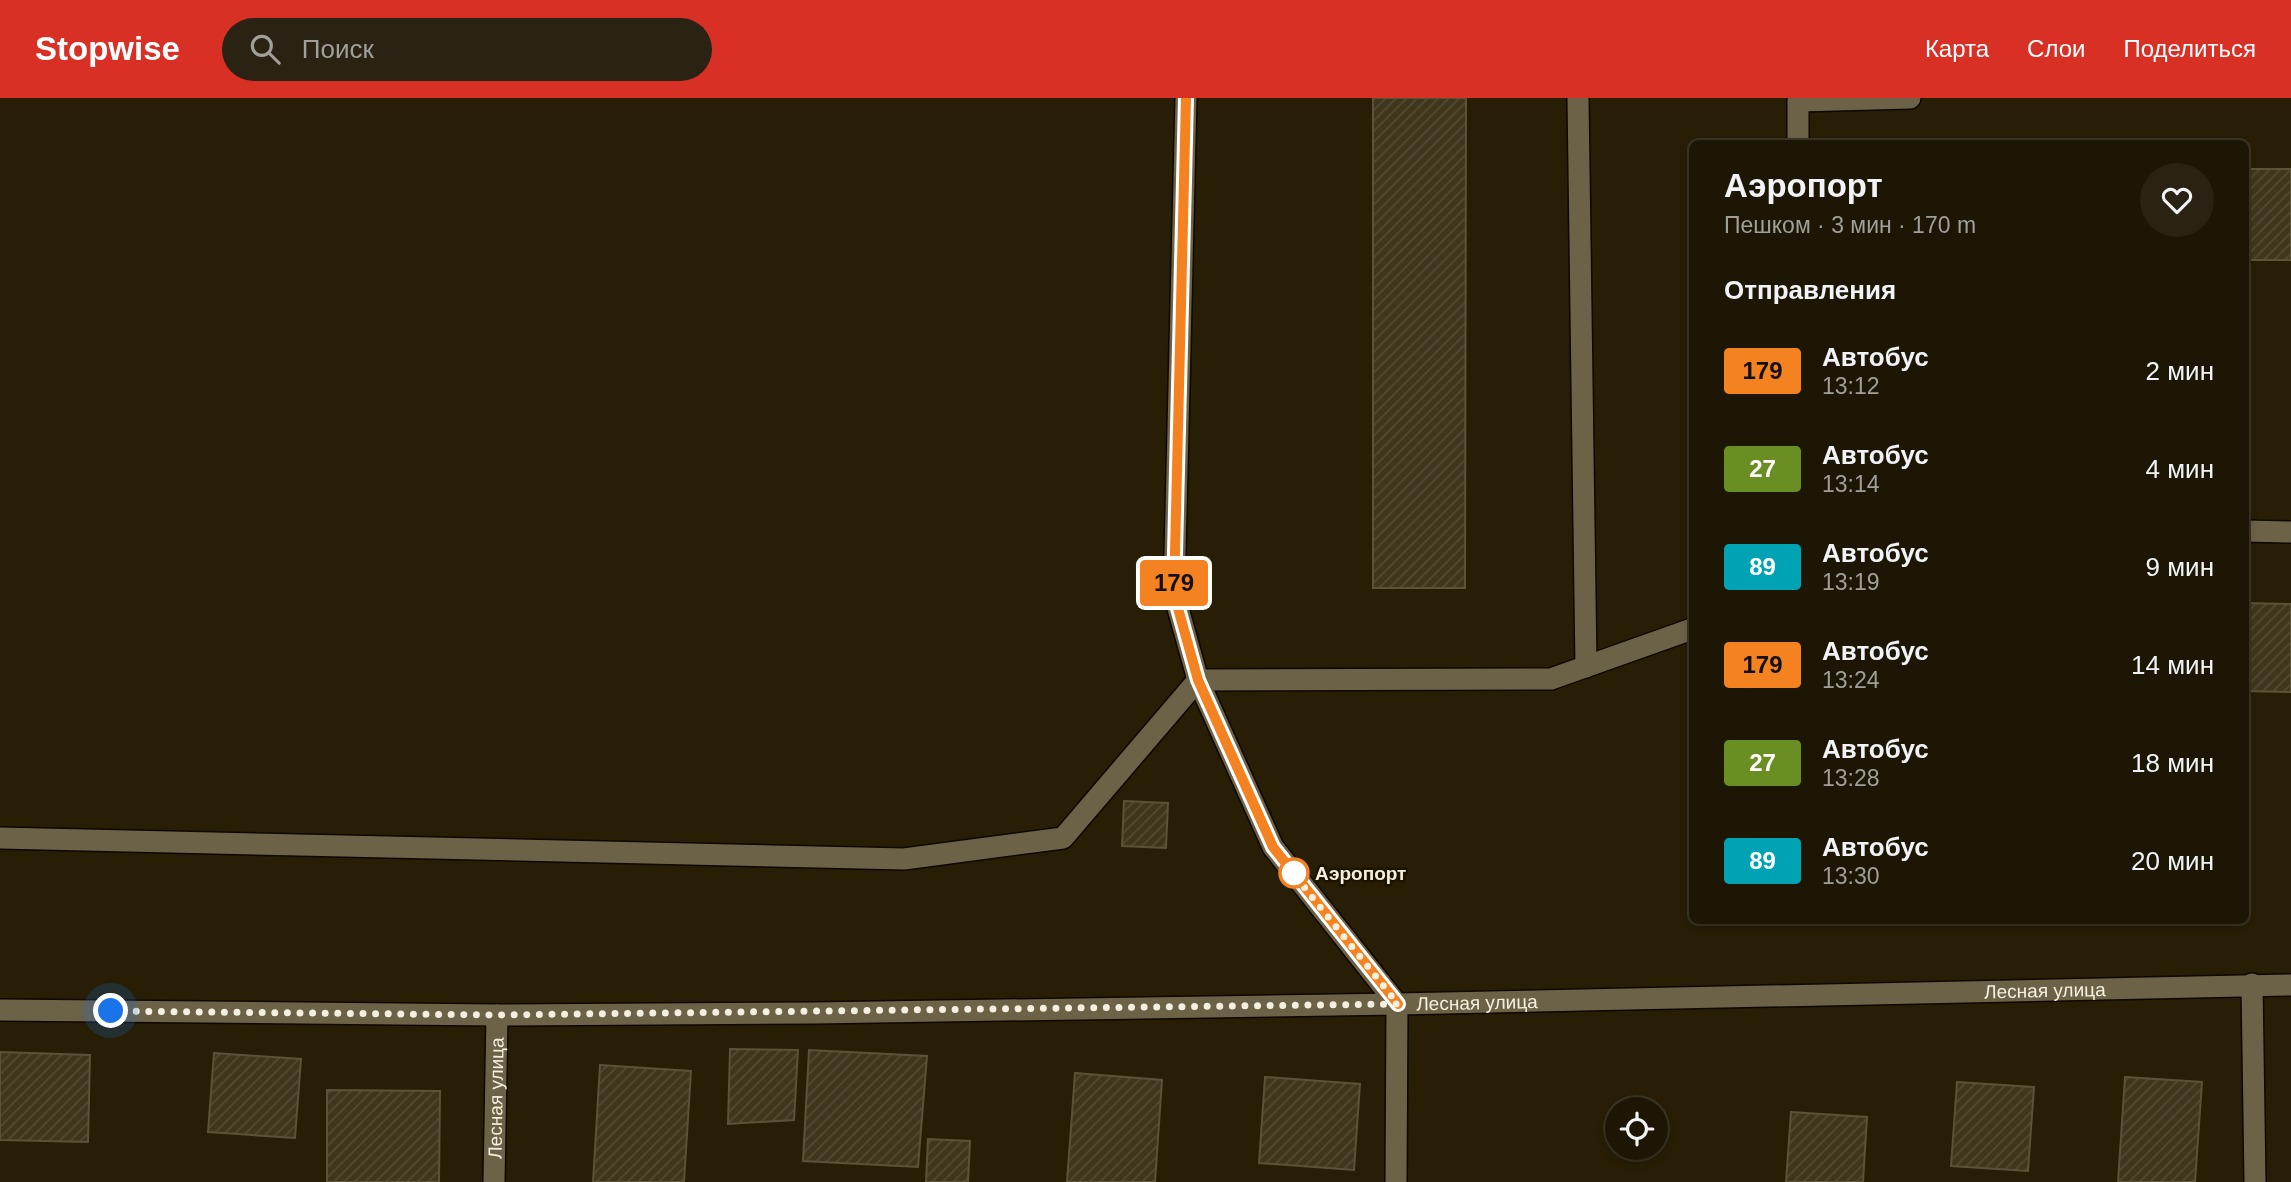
<!DOCTYPE html>
<html lang="ru">
<head>
<meta charset="utf-8">
<style>
  :root { --surface:#1d1604; --page:#2a2313; --text:#f1f3f6; --muted:#a09f9a; --line:#3b3526; --accent:#d93025 }
  body { margin:0; font-family:Helvetica,sans-serif; background:var(--page); color:var(--text); height:100vh; display:flex; flex-direction:column; font-size:26px; white-space:nowrap }
  * { box-sizing:border-box; margin:0 }
  p { font-size:23px; color:var(--muted) }
  .icon { flex:none; width:38px; height:38px; fill:none; stroke:currentColor; stroke-width:2; stroke-linecap:round; stroke-linejoin:round }
  .map { position:relative; flex:1; overflow:hidden }
  .panel { position:absolute; left:1689px; top:42px; width:560px; height:784px; display:flex; flex-direction:column; background:var(--surface); border-radius:10px; box-shadow:0 4px 10px #0003,0 0 0 2px var(--line) }
  .panel>* { flex:none }
  .badge { padding:0 14px; border-radius:5px; font-size:24px; line-height:46px }
  .controls { position:absolute; left:1605px; top:999px; display:grid; gap:14px }
  .controls a { display:grid; place-items:center; width:63px; height:63px; border-radius:50%; background:var(--surface); box-shadow:0 4px 10px #0003,0 0 0 2px var(--line); font-size:35px }
  .you { position:absolute; width:35px; height:35px; margin:-18px; border:5px solid #fff; border-radius:50%; background:#1a73e8; box-shadow:0 0 0 10px #1a73e833 }
  .map>.badge { position:absolute; translate:-50% -50%; box-shadow:0 0 0 4px #fff }
  h2 { padding:0 35px; font-size:26px; line-height:63px }
  .round { display:grid; place-items:center; flex:none; width:74px; height:74px; border-radius:37px; background:var(--page) }
  .headline { display:flex; align-items:center; justify-content:space-between; height:119px; padding:0 35px }
  h1 { font-size:33px; font-weight:800; line-height:52px }
  ul { padding:0; list-style:none }
  li { display:flex; align-items:center; gap:21px; height:98px; padding:0 35px }
  li div { flex:1 }
  li b { display:block; font-size:26px }
  li em { font-style:normal }
  li .badge { min-width:77px; font-weight:700; text-align:center }
  header { display:flex; align-items:center; gap:42px; box-sizing:border-box; height:98px; padding:0 35px; background:var(--accent); color:#fff }
  header strong { font-size:33px }
  nav { display:flex; gap:38px; margin-inline-start:auto; font-size:24px }
  .search { width:490px; height:63px; background:var(--page); display:flex; align-items:center; gap:18px; box-sizing:border-box; padding:0 24px; border-radius:38px; color:var(--muted); font-size:26px }
  .map>svg:first-child { display:block }
  .building { fill:url(#building-hatch); stroke:#5c5238; stroke-width:2 }
  .lines { fill:none; stroke-linecap:round; stroke-linejoin:round }
  .service-casing { stroke:#0f0700; stroke-width:24 }
  .minor-casing { stroke:#0f0700; stroke-width:24 }
  .tertiary-casing { stroke:#0f0700; stroke-width:24 }
  .service { stroke:#6c6247; stroke-width:21 }
  .minor { stroke:#6c6247; stroke-width:21 }
  .tertiary { stroke:#6c6247; stroke-width:21 }
  .line-casing { stroke:#fff; stroke-width:16 }
  .line { stroke:#f58220; stroke-width:10 }
  .walk { stroke:#f5efe0; stroke-width:7; stroke-dasharray:0 12.6 }
  .stop-dot { fill:#fff; stroke:#f58220; stroke-width:3.5 }
  .labels { text-anchor:middle; stroke-width:5; stroke-linejoin:round; paint-order:stroke }
  .stop-label { font-size:19px; font-weight:bold; fill:#f5efe0; stroke:#1d1400; text-anchor:start }
  .street-label { font-size:19px; fill:#f5efe0; stroke:#1d1400 }
</style>
</head>
<body>
<header>
<strong>Stopwise</strong>
<div class="search"><svg class="icon" aria-label="search" viewBox="0 0 24 24"><circle cx="10" cy="10" r="6"/><path d="M15 15l6 6"/></svg>Поиск</div>
<nav><a>Карта</a><a>Слои</a><a>Поделиться</a></nav>
</header>
<div class="map">
<svg width="2291" height="1084" viewBox="0 0 2291 1084">
  <defs>
    <pattern id="building-hatch" width="6" height="6" patternUnits="userSpaceOnUse" patternTransform="scale(1.75)"><rect width="6" height="6" fill="#3f361c"/><path d="M-1 1l2-2M0 6l6-6M5 7l2-2" fill="none" stroke="#524a32"/></pattern>
  </defs>
  <rect width="100%" height="100%" fill="#271e05"/>
  <g class="building">
    <polygon points="1373,0 1466,0 1465,490 1373,490"/>
    <rect x="2245" y="71" width="46" height="91"/>
    <polygon points="2245,505 2291,506 2291,594 2245,593"/>
    <polygon points="1124,703 1168,705 1166,750 1122,748"/>
    <polygon points="730,951 798,952 794,1022 728,1026"/>
    <polygon points="809,952 927,958 918,1069 803,1063"/>
    <polygon points="0,954 90,957 88,1044 0,1042"/>
    <polygon points="214,955 301,961 295,1040 208,1034"/>
    <polygon points="600,967 691,973 684,1084 593,1084"/>
    <polygon points="1075,975 1162,982 1155,1084 1067,1084"/>
    <polygon points="1265,979 1360,986 1354,1072 1259,1065"/>
    <polygon points="2125,979 2202,984 2195,1084 2118,1084"/>
    <polygon points="1957,984 2034,989 2028,1073 1951,1068"/>
    <polygon points="327,992 440,993 439,1084 327,1084"/>
    <polygon points="1791,1014 1867,1019 1863,1084 1786,1084"/>
    <polygon points="928,1041 970,1043 968,1084 926,1084"/>
  </g>
  <g class="lines">
    <defs>
      <g id="service">
        <polyline points="1578,0 1586,569"/>
        <polyline points="1798,46 1798,3 1910,0"/>
        <polyline points="2245,433 2291,434"/>
        <polyline points="0,740 904,761 1063,740 1198,582 1551,581 1692,531"/>
      </g>
      <g id="minor">
        <polyline points="1186,0 1174,496 1198,582 1273,749 1397,906"/>
        <polyline points="2252,886 2255,1084"/>
        <polyline points="0,912 497,917 815,915 1397,906"/>
        <path id="s1" d="M494,1084L497,917"/>
        <polyline points="1396,1084 1397,906"/>
      </g>
      <g id="tertiary">
        <path id="s2" d="M1397,906L2291,887"/>
      </g>
    </defs>
    <use href="#service" class="service-casing"/>
    <use href="#minor" class="minor-casing"/>
    <use href="#tertiary" class="tertiary-casing"/>
    <use href="#service" class="service"/>
    <use href="#minor" class="minor"/>
    <use href="#tertiary" class="tertiary"/>
  </g>
  <g class="lines">
    <defs>
      <polyline id="line" points="1186,0 1174,496 1198,582 1273,749 1398,906"/>
    </defs>
    <use href="#line" class="line-casing"/>
    <use href="#line" class="line"/>
    <polyline class="walk" points="111,913 497,917 1398,906 1288,769 1294,775"/>
  </g>
  <circle class="stop-dot" cx="1294" cy="775" r="14"/>
  <g class="labels">
    <g class="stop-label">
      <text x="1315" y="782">Аэропорт</text>
    </g>
    <g class="street-label">
      <text dy="7" stroke="none"><textPath href="#s2" startOffset="648">Лесная улица</textPath></text>
      <text dy="7" stroke="none"><textPath href="#s2" startOffset="80">Лесная улица</textPath></text>
      <text dy="7" stroke="none"><textPath href="#s1" startOffset="84">Лесная улица</textPath></text>
    </g>
  </g>
</svg>
<div class="controls">
<a><svg class="icon" aria-label="locate" viewBox="0 0 24 24"><circle cx="12" cy="12" r="6"/><path d="M12 2v4M12 18v4M2 12h4M18 12h4"/></svg></a>
</div>
<div class="you" style="left:111px;top:913px"></div>
<b class="badge" style="left:1174px;top:485px;background:#f58220;color:#111">179</b>
<section class="panel">
<div class="headline"><div><h1>Аэропорт</h1><p>Пешком · 3 мин · 170 m</p></div><a class="round"><svg class="icon" aria-label="heart" viewBox="0 0 24 24"><path d="M12 20l-8-8c-3-5 5-10 8-4 3-6 11-1 8 4z"/></svg></a></div>
<h2>Отправления</h2>
<ul>
<li><span class="badge" style="background:#f58220;color:#111">179</span><div><b>Автобус</b><p>13:12</p></div><em>2 мин</em></li>
<li><span class="badge" style="background:#6b8e23;color:#fff">27</span><div><b>Автобус</b><p>13:14</p></div><em>4 мин</em></li>
<li><span class="badge" style="background:#00a3b4;color:#fff">89</span><div><b>Автобус</b><p>13:19</p></div><em>9 мин</em></li>
<li><span class="badge" style="background:#f58220;color:#111">179</span><div><b>Автобус</b><p>13:24</p></div><em>14 мин</em></li>
<li><span class="badge" style="background:#6b8e23;color:#fff">27</span><div><b>Автобус</b><p>13:28</p></div><em>18 мин</em></li>
<li><span class="badge" style="background:#00a3b4;color:#fff">89</span><div><b>Автобус</b><p>13:30</p></div><em>20 мин</em></li>
</ul>
</section>
</div>
</body>
</html>
